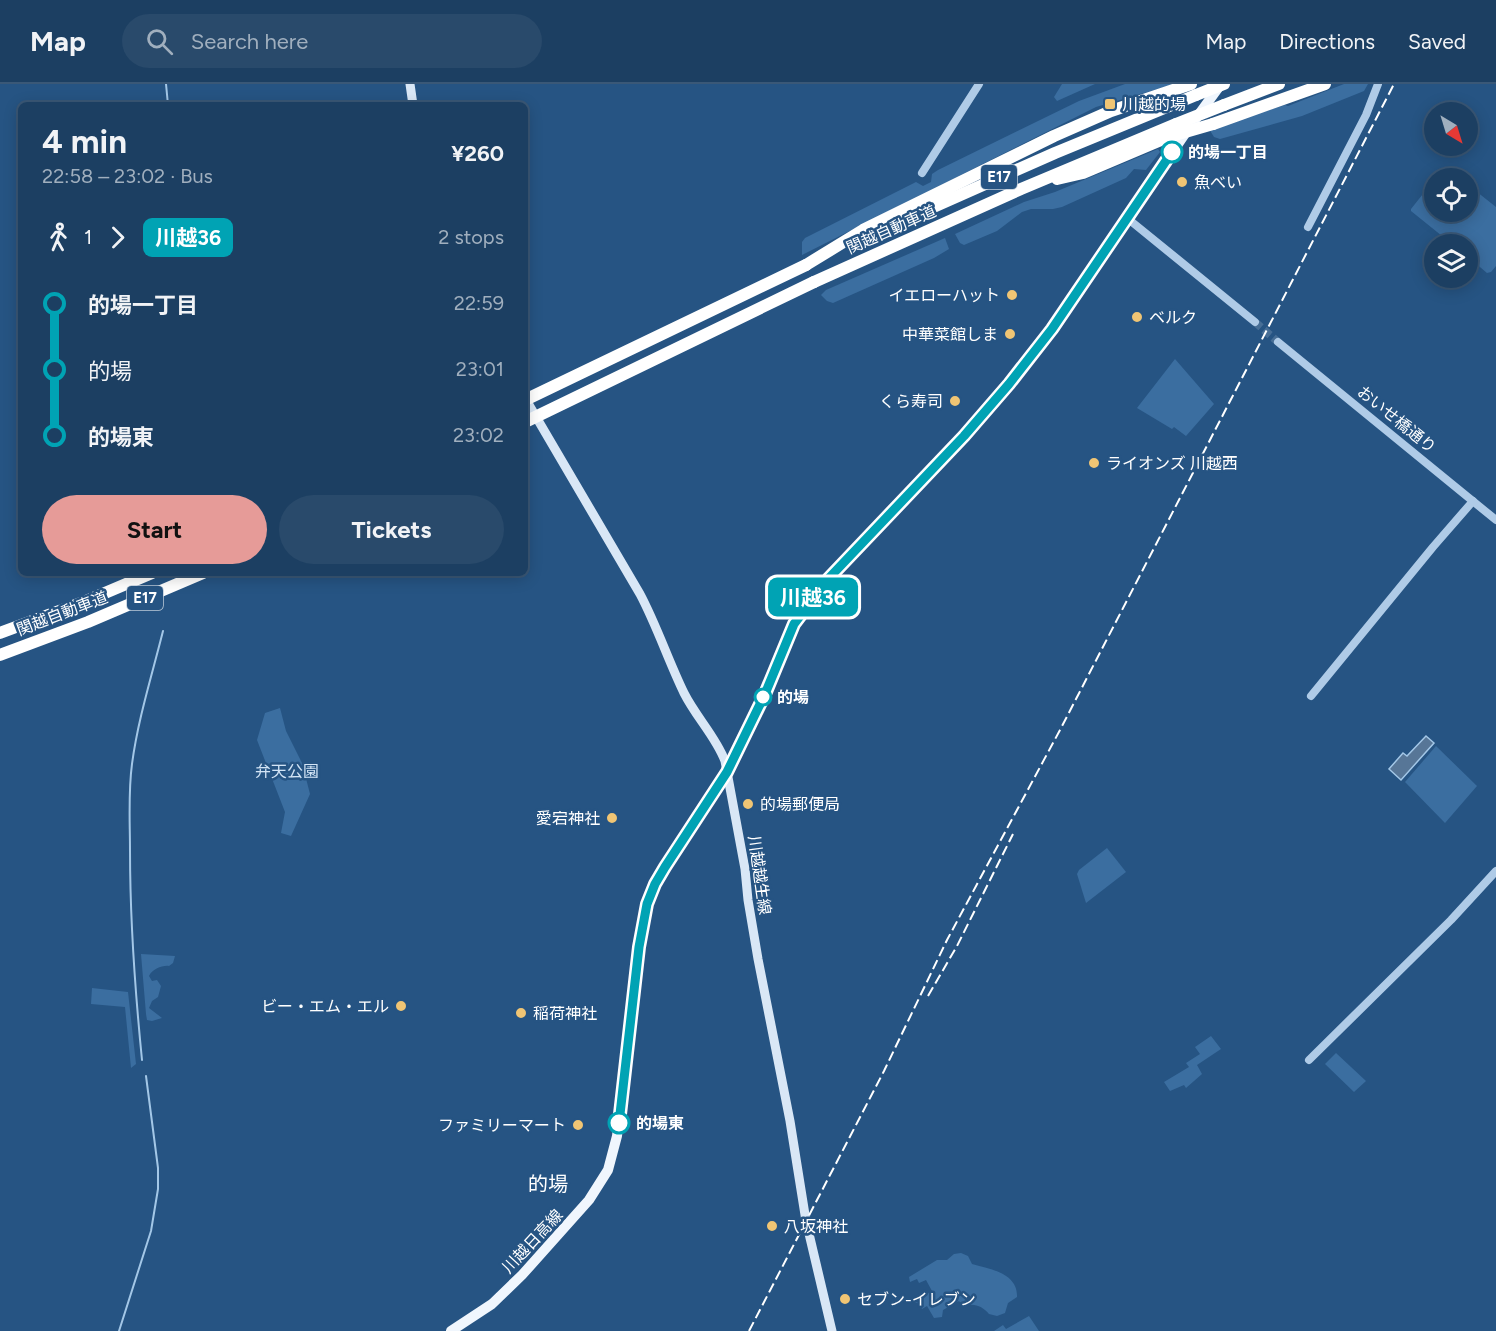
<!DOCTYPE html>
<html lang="en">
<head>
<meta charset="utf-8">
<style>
  :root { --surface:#1c3f62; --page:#294a6b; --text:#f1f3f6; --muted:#a0afbe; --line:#3a5877; --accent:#e69b98 }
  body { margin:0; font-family:Figtree,"Noto Sans JP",sans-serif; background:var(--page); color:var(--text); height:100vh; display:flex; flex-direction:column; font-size:22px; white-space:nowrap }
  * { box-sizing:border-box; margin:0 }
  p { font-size:20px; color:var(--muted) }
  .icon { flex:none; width:33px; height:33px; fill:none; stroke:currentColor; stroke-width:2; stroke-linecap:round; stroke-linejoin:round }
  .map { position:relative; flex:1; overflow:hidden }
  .details { position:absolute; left:18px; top:18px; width:510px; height:474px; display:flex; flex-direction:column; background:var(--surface); border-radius:9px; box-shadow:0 3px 15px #0003,0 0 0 2px var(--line) }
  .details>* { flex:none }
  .badge { padding:0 12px; border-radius:9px; font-size:21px; line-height:39px }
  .needle { width:39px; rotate:142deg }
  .fabs { position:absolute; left:1424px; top:18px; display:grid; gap:12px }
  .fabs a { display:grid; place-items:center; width:54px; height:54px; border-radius:50%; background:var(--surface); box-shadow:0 3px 15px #0003,0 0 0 2px var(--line); font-size:30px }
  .map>.badge { position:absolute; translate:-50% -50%; box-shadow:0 0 0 3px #fff }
  .legs { display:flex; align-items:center; gap:9px; height:66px; padding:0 24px; font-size:20px }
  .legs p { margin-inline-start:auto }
  .overview { display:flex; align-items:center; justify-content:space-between; height:102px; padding:0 24px }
  h1 { font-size:33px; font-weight:700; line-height:45px }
  .primary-button { display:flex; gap:12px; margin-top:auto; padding:12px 24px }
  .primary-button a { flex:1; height:69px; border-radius:36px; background:var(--accent); color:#111; font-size:24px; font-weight:700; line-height:69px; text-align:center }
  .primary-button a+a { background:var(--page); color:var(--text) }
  ul { padding:0 24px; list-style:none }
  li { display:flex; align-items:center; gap:21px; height:66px; font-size:22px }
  li i { display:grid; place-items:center; width:9px; height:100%; margin:0 8px; background:currentColor }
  li i::after { content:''; width:15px; height:15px; margin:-8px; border:4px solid; border-radius:50%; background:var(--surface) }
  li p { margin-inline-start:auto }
  li:first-child i { background:linear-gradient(#0000 50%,currentColor 0) }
  li:last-child i { background:linear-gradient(currentColor 50%,#0000 0) }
  header { display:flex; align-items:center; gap:36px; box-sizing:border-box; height:84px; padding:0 30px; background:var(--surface); border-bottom:2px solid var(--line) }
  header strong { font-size:28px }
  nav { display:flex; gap:33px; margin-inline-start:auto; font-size:21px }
  .search { width:420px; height:54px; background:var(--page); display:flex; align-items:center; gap:15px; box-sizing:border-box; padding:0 21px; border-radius:33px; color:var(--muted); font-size:22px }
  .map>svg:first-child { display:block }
  .green { fill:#3b6ea0 }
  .water { fill:#577697; stroke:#a3c7e7; stroke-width:1.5 }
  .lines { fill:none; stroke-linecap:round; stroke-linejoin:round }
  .stream { stroke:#a3c7e7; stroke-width:2 }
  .tertiary-tunnel { stroke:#476e96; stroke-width:8; stroke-dasharray:8 4; stroke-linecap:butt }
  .tertiary { stroke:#afcbe7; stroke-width:8 }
  .secondary { stroke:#d9e7f6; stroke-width:9 }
  .primary { stroke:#f0f6fd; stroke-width:10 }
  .motorway { stroke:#fff; stroke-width:12 }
  .rail { stroke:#fff; stroke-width:2; stroke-dasharray:10 4.5; stroke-linecap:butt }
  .motorway-bridge { stroke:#fff; stroke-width:12 }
  .line-1-casing { stroke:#fff; stroke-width:14 }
  .line-1 { stroke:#00a3b4; stroke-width:9 }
  .poi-dot { fill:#f0c574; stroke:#265483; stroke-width:2 }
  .stop-1-dot { fill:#fff; stroke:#00a3b4; stroke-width:3 }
  .labels { text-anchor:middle; stroke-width:5; stroke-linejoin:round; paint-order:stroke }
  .shield { fill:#265483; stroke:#beccda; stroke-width:1.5 }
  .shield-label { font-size:15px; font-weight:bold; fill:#fff }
  .poi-label { font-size:16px; fill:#fff; stroke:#265483; text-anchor:start }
  .stop-label { font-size:16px; font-weight:bold; fill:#fff; stroke:#265483; text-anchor:start }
  .street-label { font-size:16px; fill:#fff; stroke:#265483 }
  .park-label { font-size:16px; fill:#d2e4f6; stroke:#265483 }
  .quarter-label { font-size:20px; fill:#fff; stroke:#265483 }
</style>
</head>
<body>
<header>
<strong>Map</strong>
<div class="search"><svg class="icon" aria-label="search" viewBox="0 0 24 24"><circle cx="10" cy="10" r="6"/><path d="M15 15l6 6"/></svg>Search here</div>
<nav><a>Map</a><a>Directions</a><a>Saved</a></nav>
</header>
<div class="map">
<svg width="1496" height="1247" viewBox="0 0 1496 1247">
  <rect width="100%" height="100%" fill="#265483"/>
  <g class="green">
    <polygon points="1062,0 1095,0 1057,17 1054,13"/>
    <polygon points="1125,0 1175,0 1096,23 802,171 802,158 805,154 916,98 923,102 931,98 932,90 938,86 1079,17"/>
    <polygon points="1344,0 1368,0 1364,7 1302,32 1220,55 1214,53 1209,45 1285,21 1288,22"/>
    <polygon points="1158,65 1160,68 1146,86 1134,85 1126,94 1062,123 1053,125 1031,125 1022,128 997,147 964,161 960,159 955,150 1024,118 1055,108"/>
    <polygon points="1434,96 1434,128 1467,128 1467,100 1496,123 1496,182 1491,188 1487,189 1467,172 1467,160 1452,160 1411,127 1411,125"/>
    <polygon points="945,154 949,165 934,174 833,219 827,217 821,211 826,206"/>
    <polygon points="1175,275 1214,320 1186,352 1174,343 1172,345 1137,324"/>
    <polygon points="280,624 286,647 302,679 310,710 291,752 281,749 285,728 257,656 265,629"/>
    <polygon points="1436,662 1477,702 1445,739 1405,698"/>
    <polygon points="1107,764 1126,788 1086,819 1077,790 1079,786"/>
    <path d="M141,870L175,872L173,879L169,882C163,881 152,885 149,892L152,897L157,896L161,902L158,913L152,917L149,924L162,934L152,937L147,936L146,930Z"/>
    <polygon points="92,904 128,908 136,980 131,984 125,923 91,920"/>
    <polygon points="1211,952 1221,965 1197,981 1202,990 1186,1004 1184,1001 1170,1007 1164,998 1189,983 1186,979 1200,970 1195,963"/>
    <polygon points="1336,969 1366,997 1354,1008 1325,980"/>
    <path d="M961,1169L968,1172L972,1180C990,1185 1018,1189 1017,1213L1008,1219L1005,1229L997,1232L989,1230C984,1224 977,1220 969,1221L966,1218L962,1220L959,1217L943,1226L942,1233L934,1234L927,1222L922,1225L920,1220L914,1218L912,1213H921L932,1207L926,1196L919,1199L917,1195L910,1198L909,1193L937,1176H947L954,1170Z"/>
    <polygon points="1029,1232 1039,1247 994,1247 1003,1241 1006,1245"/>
  </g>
  <polygon class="water" points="1426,652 1434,659 1401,696 1389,685 1403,669 1407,672"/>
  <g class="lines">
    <g class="stream">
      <polyline points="166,0 168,21"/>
      <path d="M142,976C135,906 130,837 130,767C130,738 128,709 132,680C138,635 152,591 163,547"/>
      <polyline points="119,1247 151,1147 158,1105 158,1084 146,992"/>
    </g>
    <polyline class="tertiary-tunnel" points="1255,238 1278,258"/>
    <g class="tertiary">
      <polyline points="922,89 979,0"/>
      <polyline points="1127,134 1255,238"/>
      <polyline points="1308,143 1366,31 1378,0"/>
      <polyline points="1278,258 1496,436"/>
      <polyline points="1311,612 1433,463 1473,417"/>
      <polyline points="1309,976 1451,836 1496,787"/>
    </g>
    <g class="secondary">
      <polyline points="410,0 413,21"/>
      <path d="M525,314L640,510C657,542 668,576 684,609C696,633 716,653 725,677L745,785L748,816L758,875L790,1037L806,1137L832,1247"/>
    </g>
    <polyline class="primary" points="451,1247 492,1220 522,1191 589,1116 608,1086 617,1052 639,863 647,820 655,800 665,783 727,689 765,610 794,540 829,494 964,352 1009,300 1052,245 1189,44 1221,0"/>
    <g class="motorway">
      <polyline points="1224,21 1279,0"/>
      <polyline points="1213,40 1325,0"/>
      <polyline points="1057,95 1083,89 1168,53"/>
      <polyline points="886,144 1055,69 1196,11"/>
      <polyline points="806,181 863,146 1054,52 1111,27 1191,0"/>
      <polyline points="814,198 1021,105 1176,40"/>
      <polyline points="0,549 86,517 152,489"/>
      <polyline points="0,571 88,538 203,489"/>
    </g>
    <g class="rail">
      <polyline points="928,912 957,862 1013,750"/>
      <polyline points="749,1247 884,987 947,856 1060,646 1394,0"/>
    </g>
    <g class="motorway-bridge">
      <polyline points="1196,11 1224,0"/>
      <polyline points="1176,40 1224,21"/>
      <polyline points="1168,53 1213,40"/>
      <polyline points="525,316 806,181"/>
      <polyline points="525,338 814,198"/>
    </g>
  </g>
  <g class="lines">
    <defs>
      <polyline id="line-1" points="619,1039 639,863 647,820 655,800 665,783 727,688 765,610 794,540 829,494 964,352 1009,300 1052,245 1172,68"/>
    </defs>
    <use href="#line-1" class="line-1-casing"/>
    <use href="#line-1" class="line-1"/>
  </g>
  <g class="poi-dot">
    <rect x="1104" y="14" width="12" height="12" rx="3"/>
    <circle cx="1182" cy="98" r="6"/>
    <circle cx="1012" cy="211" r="6"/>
    <circle cx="1137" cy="233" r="6"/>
    <circle cx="1010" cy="250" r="6"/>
    <circle cx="955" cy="317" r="6"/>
    <circle cx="1094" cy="379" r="6"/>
    <circle cx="748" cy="720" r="6"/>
    <circle cx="612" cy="734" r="6"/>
    <circle cx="401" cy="922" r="6"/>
    <circle cx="521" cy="929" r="6"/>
    <circle cx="578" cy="1041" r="6"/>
    <circle cx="772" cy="1142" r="6"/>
    <circle cx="845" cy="1215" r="6"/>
  </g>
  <g class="stop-1-dot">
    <circle cx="1172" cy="68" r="10"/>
    <circle cx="763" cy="613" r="8"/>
    <circle cx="619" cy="1039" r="10"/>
  </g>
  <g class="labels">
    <g class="shield">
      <rect x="981" y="81" width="36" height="24" rx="4.5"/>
      <rect x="127" y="502" width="36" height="24" rx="4.5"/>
    </g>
    <g class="shield-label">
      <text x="999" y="98">E17</text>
      <text x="145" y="519">E17</text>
    </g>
    <g class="poi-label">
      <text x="1122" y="26">川越的場</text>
      <text x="1194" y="104">魚べい</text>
      <text x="1000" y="217" text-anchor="end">イエローハット</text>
      <text x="1149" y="239">ベルク</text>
      <text x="998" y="256" text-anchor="end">中華菜館しま</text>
      <text x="943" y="323" text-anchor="end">くら寿司</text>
      <text x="1106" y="385">ライオンズ 川越西</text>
      <text x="760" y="726">的場郵便局</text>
      <text x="600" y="740" text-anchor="end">愛宕神社</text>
      <text x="389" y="928" text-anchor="end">ビー・エム・エル</text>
      <text x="533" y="935">稲荷神社</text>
      <text x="566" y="1047" text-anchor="end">ファミリーマート</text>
      <text x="784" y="1148">八坂神社</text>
      <text x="857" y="1221">セブン-イレブン</text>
    </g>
    <g class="stop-label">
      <text x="1188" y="74">的場一丁目</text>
      <text x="777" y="619">的場</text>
      <text x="636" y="1045">的場東</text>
    </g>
    <g class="street-label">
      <text transform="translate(891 145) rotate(-24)" y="6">関越自動車道</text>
      <text transform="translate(1397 335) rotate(39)" y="6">おいせ橋通り</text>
      <text transform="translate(62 529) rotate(-21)" y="6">関越自動車道</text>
      <text transform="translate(760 791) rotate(82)" y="6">川越越生線</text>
      <text transform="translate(532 1157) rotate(-47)" y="6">川越日高線</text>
    </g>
    <g class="park-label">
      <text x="287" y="693">弁天公園</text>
    </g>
    <g class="quarter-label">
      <text x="548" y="1107">的場</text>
    </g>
  </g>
</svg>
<div class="fabs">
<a><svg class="needle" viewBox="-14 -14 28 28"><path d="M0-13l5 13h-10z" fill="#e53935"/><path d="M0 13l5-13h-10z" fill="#a0afbe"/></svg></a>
<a><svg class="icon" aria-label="locate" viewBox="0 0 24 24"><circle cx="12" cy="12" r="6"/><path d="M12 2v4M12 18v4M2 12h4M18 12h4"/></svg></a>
<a><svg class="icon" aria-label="layers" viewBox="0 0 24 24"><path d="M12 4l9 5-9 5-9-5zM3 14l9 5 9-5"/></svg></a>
</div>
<b class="badge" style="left:813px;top:513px;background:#00a3b4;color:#fff">川越36</b>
<section class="details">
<div class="overview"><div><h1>4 min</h1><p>22:58 – 23:02 · Bus</p></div><b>¥260</b></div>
<div class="legs"><svg class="icon" aria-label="walk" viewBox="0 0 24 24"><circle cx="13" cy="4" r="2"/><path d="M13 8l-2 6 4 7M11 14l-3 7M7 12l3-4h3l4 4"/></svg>1<svg class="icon" aria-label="forward" viewBox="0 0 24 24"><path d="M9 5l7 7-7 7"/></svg><b class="badge" style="background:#00a3b4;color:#fff">川越36</b><p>2 stops</p></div>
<ul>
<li><i style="color:#00a3b4"></i><b>的場一丁目</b><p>22:59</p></li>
<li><i style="color:#00a3b4"></i><span>的場</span><p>23:01</p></li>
<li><i style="color:#00a3b4"></i><b>的場東</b><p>23:02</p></li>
</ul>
<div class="primary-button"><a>Start</a><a>Tickets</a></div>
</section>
</div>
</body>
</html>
